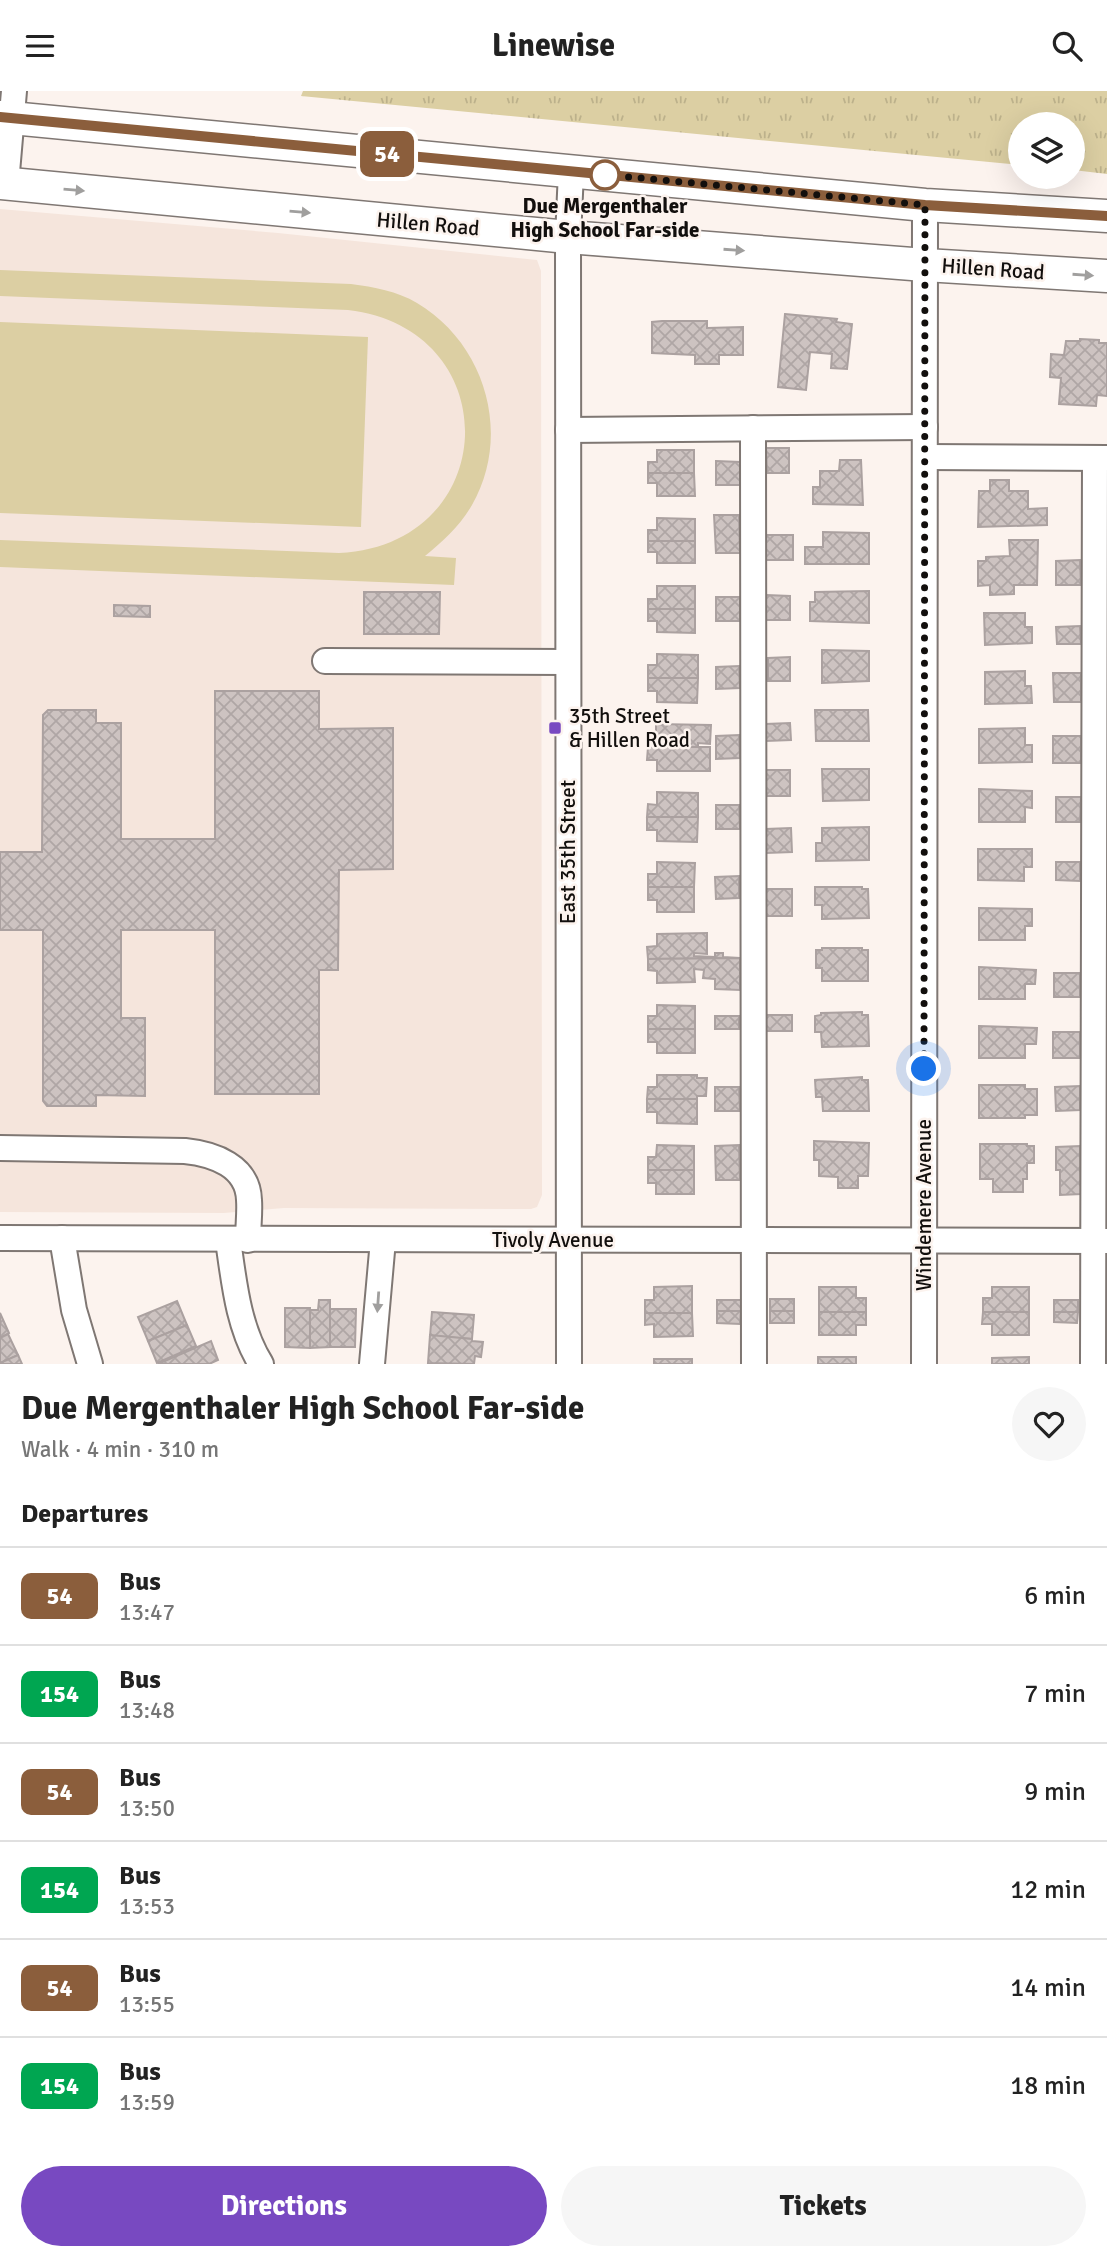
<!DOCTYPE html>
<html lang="en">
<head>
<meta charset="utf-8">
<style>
  :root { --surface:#fff; --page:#f6f6f6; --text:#222; --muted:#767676; --line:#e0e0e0; --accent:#7849c1 }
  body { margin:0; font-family:Signika,sans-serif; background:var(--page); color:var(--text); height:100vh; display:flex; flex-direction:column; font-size:26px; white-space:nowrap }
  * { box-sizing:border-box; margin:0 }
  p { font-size:23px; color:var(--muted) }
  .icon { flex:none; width:38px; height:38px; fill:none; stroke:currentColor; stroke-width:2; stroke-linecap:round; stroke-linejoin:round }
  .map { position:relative; height:1273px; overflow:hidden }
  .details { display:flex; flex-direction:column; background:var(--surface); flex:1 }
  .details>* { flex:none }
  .badge { padding:0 14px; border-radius:10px; font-size:24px; line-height:46px }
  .controls { position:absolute; left:1008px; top:21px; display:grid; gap:14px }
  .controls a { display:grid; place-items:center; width:77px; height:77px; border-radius:50%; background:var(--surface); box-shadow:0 7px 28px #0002; font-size:35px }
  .you { position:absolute; width:35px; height:35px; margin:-18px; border:5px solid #fff; border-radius:50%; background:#1a73e8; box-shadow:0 0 0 10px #1a73e833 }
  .map>.badge { position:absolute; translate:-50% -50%; box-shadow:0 0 0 4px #fff }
  h2 { padding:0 21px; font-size:26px; line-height:63px }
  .round { display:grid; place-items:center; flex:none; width:74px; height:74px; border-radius:37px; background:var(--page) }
  .overview { display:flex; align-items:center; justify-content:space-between; height:119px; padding:0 21px }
  h1 { font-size:33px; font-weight:800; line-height:52px }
  .cta { display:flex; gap:14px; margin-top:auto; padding:14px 21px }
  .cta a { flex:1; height:80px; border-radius:42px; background:var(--accent); color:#fff; font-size:28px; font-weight:800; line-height:80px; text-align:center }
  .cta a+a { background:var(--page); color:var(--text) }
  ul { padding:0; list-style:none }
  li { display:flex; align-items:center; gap:21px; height:98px; padding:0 21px; border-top:2px solid var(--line) }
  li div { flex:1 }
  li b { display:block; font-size:26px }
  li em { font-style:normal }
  li .badge { min-width:77px; font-weight:700; text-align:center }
  header { display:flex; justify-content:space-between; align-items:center; height:91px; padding:0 21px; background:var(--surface); font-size:32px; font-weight:800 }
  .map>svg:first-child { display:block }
  .built { fill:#f5e5dc }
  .grass { fill:url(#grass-tufts) }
  .pitch { fill:#dccfa3 }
  .building { fill:url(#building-cross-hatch); stroke:#aba1a0; stroke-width:2 }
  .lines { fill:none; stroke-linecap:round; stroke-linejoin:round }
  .minor-casing { stroke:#7f7773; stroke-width:28 }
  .major-casing { stroke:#7f7773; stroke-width:35 }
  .minor { stroke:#fff; stroke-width:24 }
  .major { stroke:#fff; stroke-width:32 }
  .oneway { fill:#a09f9e }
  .line-casing { stroke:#fff; stroke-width:16 }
  .line { stroke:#8b5e3c; stroke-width:10 }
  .walk { stroke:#120f0d; stroke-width:7; stroke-dasharray:0 12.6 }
  .stop-dot { fill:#fff; stroke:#8b5e3c; stroke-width:3.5 }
  .poi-dot { fill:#7849c1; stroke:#fcf3ee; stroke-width:2.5 }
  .labels { text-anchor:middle; stroke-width:5; stroke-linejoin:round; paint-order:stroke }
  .stop-label { font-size:21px; font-weight:bold; fill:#120f0d; stroke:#fcf3ee }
  .street-label { font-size:21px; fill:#120f0d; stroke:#fcf3ee }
  .poi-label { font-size:21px; fill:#120f0d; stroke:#fcf3ee; text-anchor:start }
</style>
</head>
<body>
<header><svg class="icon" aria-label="menu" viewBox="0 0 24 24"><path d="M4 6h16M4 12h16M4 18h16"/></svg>Linewise<svg class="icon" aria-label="search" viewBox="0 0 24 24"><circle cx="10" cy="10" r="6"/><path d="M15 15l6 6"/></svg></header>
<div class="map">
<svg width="1107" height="1273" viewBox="0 0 1107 1273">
  <defs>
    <pattern id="grass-tufts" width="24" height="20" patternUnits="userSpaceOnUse" patternTransform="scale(1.75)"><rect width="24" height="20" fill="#dccfa3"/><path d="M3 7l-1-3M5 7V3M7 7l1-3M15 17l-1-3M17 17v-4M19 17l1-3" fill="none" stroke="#bcb18b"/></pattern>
    <pattern id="building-cross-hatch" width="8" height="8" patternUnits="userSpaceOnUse" patternTransform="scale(1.75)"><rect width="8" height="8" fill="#cdc3c1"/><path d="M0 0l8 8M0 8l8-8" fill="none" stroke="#afa6a5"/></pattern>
  </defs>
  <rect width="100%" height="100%" fill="#fcf3ee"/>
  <polygon class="built" points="0,118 278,142 537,169 541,180 542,1104 537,1116 531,1118 284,1117 224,1122 0,1121"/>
  <polygon class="grass" points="303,0 1107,0 1107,83 1073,79 1073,33 1020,33 1020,74 301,5"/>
  <g class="pitch">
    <path d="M0,179L351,193C374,196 397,200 417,212C486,253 512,344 472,414C460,435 443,450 425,465L456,467L454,494L0,476V449L339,462C502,454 509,238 348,219L0,205Z"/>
    <polygon points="0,231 368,246 361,436 0,422"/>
  </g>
  <g class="building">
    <polygon points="785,223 837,228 836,231 852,233 847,278 831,277 832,263 810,261 806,299 778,296"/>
    <polygon points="662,230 707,230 707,237 743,236 743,264 719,264 719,273 695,273 695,264 652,262 652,231"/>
    <polygon points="1080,248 1099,249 1099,252 1107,252 1107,305 1097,304 1096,315 1059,313 1061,287 1050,286 1051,263 1064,264 1066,250 1080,250"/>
    <polygon points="766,357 789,357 789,382 767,382"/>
    <polygon points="657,359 694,359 694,382 648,382 648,371 657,371"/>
    <polygon points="840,369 861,369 863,414 813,413 813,396 820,396 820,380 839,380"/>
    <polygon points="716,370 740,371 740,394 716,394"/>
    <polygon points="648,382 694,382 695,405 657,405 657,392 648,392"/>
    <polygon points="990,389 1009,389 1009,400 1028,400 1028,418 1047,417 1047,434 978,436 979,400 990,400"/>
    <polygon points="714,424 739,424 740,462 716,462"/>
    <polygon points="657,427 695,428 695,450 648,450 648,439 657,439"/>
    <polygon points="823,441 869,442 869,473 805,473 805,456 823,456"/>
    <rect x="766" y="444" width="27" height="25"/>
    <polygon points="1009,449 1038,449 1037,494 1014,494 1014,503 990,504 990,494 978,495 978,470 986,470 986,466 1010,465"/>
    <polygon points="648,450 695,450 695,472 657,472 657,461 648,461"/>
    <polygon points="1080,469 1081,494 1056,494 1056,470"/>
    <polygon points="657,495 695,495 695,518 648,518 648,508 657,508"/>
    <polygon points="869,500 869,532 810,530 810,511 815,511 815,501"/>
    <polygon points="364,501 440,501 439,543 364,543"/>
    <polygon points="766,504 790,505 790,529 766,529"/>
    <rect x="716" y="506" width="24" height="24"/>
    <polygon points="114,514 150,515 150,526 114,525"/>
    <polygon points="648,518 695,518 695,542 657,541 657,530 648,530"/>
    <polygon points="984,522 1025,522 1025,536 1032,536 1032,552 985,554"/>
    <polygon points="1080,535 1081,553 1057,553 1056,536"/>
    <polygon points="822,559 869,560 869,590 822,592"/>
    <polygon points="657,563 698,564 698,587 648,587 648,574 657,574"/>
    <polygon points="790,566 790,590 768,590 768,567"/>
    <polygon points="739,575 740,597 716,598 716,576"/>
    <polygon points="1025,580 1025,595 1031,595 1032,612 985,613 985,581"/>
    <polygon points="1053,582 1081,582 1081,611 1054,611"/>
    <polygon points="648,587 698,587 697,612 657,611 657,600 648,600"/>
    <polygon points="215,600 319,600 319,638 393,637 393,778 339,779 338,879 319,879 319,1003 215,1003 215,839 121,839 121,927 145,927 145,1005 96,1004 96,1015 47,1015 43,1010 43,839 0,839 0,761 42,761 43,624 48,619 96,619 96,632 121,632 121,748 215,748"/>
    <polygon points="815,619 868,619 869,650 816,650"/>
    <polygon points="790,632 791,649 766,650 766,633"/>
    <polygon points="656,633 711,634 710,653 698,652 698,656 648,656 648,644 656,645"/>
    <polygon points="1025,637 1025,654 1032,654 1032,671 979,672 979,638"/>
    <polygon points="739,644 740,667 716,668 716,645"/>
    <rect x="1053" y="645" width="28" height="27"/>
    <polygon points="648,656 710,656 710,680 657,680 657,669 647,669"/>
    <polygon points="822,678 869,678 869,709 823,710"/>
    <rect x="766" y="679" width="24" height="26"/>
    <polygon points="979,698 1032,700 1032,717 1025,716 1025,731 979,731"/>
    <polygon points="657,701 698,702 698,726 647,726 648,713 657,714"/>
    <polygon points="1056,706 1081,706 1080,731 1056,731"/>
    <polygon points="716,714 739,714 740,738 716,738"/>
    <polygon points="647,726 698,726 697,751 657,750 657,739 647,739"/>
    <polygon points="869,736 869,769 816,770 816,752 822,752 822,737"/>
    <polygon points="791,737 792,761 766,762 766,738"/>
    <polygon points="978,758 1032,758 1032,776 1024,776 1024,790 978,789"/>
    <polygon points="657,771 695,772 694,796 648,796 648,783 657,783"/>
    <polygon points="1056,771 1080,771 1080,790 1056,789"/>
    <polygon points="739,785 739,807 716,808 715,786"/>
    <polygon points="648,796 694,796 694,821 657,821 657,809 648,809"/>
    <polygon points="815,796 862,796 862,798 868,798 869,827 822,828 822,814 815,814"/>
    <rect x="766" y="798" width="26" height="27"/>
    <polygon points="979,817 1032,818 1032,835 1025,835 1025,849 979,849"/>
    <polygon points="707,842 707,863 694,862 694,865 715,866 715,862 723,862 723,866 740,867 648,868 647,856 657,855 657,843"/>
    <polygon points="822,857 862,857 862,859 868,859 868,890 822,890 822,877 816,877 816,859 822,859"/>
    <polygon points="740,867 740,899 715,898 715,888 703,887 704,879 694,878 695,891 657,892 657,880 648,879 648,868"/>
    <polygon points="979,876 1036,879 1035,893 1025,893 1025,908 979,908"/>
    <rect x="1054" y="882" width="26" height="24"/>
    <polygon points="657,914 695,915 695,938 648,938 648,925 657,925"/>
    <polygon points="862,921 862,924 868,924 869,955 822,956 821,941 815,941 815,925 821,924 821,922"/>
    <rect x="766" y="924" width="26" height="16"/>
    <rect x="715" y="925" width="24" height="13"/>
    <polygon points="979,935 1037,937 1036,953 1025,953 1025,967 979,967"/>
    <polygon points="648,938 695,938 695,962 657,962 657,951 648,951"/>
    <rect x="1053" y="941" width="27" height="26"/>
    <polygon points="657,984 697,984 697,987 707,987 706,1005 697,1005 697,1008 647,1008 648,996 657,996"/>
    <polygon points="862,986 862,989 868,989 869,1020 823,1020 822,1006 816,1006 815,989"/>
    <polygon points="979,994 1025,994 1025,998 1037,998 1037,1024 1025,1024 1025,1027 979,1027"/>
    <polygon points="1080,995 1080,1019 1056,1020 1055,996"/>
    <polygon points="715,996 739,996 740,1020 715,1020"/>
    <polygon points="647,1008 697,1008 697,1033 657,1032 657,1021 647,1021"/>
    <polygon points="814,1050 869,1052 868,1085 858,1085 858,1097 838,1097 838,1086 819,1085 819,1069 814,1069"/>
    <polygon points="980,1053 1027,1053 1027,1055 1034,1055 1034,1072 1027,1072 1027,1088 1023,1088 1023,1101 993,1101 993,1088 980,1088"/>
    <polygon points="657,1054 694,1055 694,1079 648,1079 648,1066 656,1066"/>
    <polygon points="739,1054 740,1089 716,1089 715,1055"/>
    <polygon points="1080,1055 1081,1103 1060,1104 1060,1079 1056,1079 1056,1056"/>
    <polygon points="648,1079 694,1079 694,1103 656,1103 656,1092 648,1092"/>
    <polygon points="692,1195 692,1222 645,1222 645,1209 654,1209 654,1196"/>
    <polygon points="819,1196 856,1196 856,1207 866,1207 866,1221 819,1221"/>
    <polygon points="992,1196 1029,1196 1029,1221 983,1221 983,1207 992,1207"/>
    <rect x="770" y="1208" width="24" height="12"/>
    <polygon points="319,1209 330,1209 330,1256 310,1257 310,1219 318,1219"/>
    <rect x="717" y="1209" width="24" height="11"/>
    <rect x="1054" y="1209" width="24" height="12"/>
    <polygon points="177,1210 187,1234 148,1250 138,1226"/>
    <polygon points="285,1217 310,1217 310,1257 285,1256"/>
    <polygon points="330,1218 356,1218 355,1256 330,1256"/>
    <polygon points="717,1220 741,1220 740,1233 717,1232"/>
    <rect x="770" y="1220" width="24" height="12"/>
    <polygon points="432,1221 474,1224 472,1248 430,1245"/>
    <polygon points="819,1221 866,1221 866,1234 856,1234 856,1244 819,1244"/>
    <polygon points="983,1221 1029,1221 1029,1244 992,1244 992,1233 982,1233"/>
    <polygon points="1054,1221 1078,1221 1077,1232 1054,1231"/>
    <polygon points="0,1222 9,1242 0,1247"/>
    <polygon points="645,1222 692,1222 693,1245 654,1246 654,1233 645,1234"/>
    <polygon points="187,1234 196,1255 157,1272 148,1250"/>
    <polygon points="8,1243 18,1264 0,1272 0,1247"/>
    <polygon points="430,1244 472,1248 472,1250 483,1251 481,1266 475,1265 474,1273 428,1272"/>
    <polygon points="211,1250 218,1269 209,1273 158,1273"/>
    <polygon points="18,1264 22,1273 0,1273 0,1272"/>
    <rect x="818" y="1266" width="38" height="7"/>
    <polygon points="1029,1266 1029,1273 992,1273 992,1267"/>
    <rect x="654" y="1268" width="38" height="5"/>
  </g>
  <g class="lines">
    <defs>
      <g id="minor">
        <polyline points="6,93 14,0"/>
        <polyline points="753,337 754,1273"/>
        <polyline points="568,339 925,336"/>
        <polyline points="925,366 1107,367"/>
        <polyline points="325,570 568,571"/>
        <path d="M0,1057L185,1060C214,1063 248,1075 249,1109C250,1122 248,1136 248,1149"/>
        <polyline points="0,1147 1107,1150"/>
        <polyline points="62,1147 74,1219 90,1273"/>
        <path d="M228,1149C234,1191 238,1236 261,1273"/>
        <polyline points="372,1273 383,1149"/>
        <polyline points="569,1273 568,146 571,81"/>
        <polyline points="924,1273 925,114"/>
        <polyline points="1093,1273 1095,367"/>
      </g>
      <g id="major">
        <polyline points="0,26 925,114 1107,125"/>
        <polyline points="0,92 568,146 925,174 1107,185"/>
      </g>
    </defs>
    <use href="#minor" class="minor-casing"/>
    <use href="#major" class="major-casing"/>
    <use href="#minor" class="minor"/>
    <use href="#major" class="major"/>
  </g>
  <defs><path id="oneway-solid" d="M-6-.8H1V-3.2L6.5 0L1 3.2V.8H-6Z" transform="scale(1.75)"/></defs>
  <g class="oneway">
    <use href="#oneway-solid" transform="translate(74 99) rotate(5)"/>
    <use href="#oneway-solid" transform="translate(300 121) rotate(5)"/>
    <use href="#oneway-solid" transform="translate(734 159) rotate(4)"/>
    <use href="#oneway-solid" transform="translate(1083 184) rotate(4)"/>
    <use href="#oneway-solid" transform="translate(378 1211) rotate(94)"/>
  </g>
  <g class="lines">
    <defs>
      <polyline id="line" points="0,26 925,114 1107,125"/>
    </defs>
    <use href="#line" class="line-casing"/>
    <use href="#line" class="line"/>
    <polyline class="walk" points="605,84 598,83 925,114 924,978"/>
  </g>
  <circle class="stop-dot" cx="605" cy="84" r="14"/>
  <rect class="poi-dot" x="548" y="630" width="14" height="14" rx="3.5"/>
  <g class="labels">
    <g class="stop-label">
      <text x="605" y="122">Due Mergenthaler<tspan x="605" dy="24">High School Far-side</tspan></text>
    </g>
    <g class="street-label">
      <text transform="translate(428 133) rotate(5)" y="7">Hillen Road</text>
      <text transform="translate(993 178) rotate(4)" y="7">Hillen Road</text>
      <text transform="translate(568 761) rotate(-90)" y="7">East 35th Street</text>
      <text transform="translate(924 1114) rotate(-90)" y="7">Windemere Avenue</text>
      <text x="553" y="1156">Tivoly Avenue</text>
    </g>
    <g class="poi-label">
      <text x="569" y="632">35th Street<tspan x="569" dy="24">&amp; Hillen Road</tspan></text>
    </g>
  </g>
</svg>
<div class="controls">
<a><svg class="icon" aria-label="layers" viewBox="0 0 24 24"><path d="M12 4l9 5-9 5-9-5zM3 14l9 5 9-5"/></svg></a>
</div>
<div class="you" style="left:924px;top:978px"></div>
<b class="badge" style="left:387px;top:63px;background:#8b5e3c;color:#fff">54</b>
</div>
<section class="details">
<div class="overview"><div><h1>Due Mergenthaler High School Far-side</h1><p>Walk · 4 min · 310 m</p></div><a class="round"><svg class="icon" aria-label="heart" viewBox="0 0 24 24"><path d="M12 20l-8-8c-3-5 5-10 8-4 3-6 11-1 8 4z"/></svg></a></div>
<h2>Departures</h2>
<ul>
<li><span class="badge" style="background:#8b5e3c;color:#fff">54</span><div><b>Bus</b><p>13:47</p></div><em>6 min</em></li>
<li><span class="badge" style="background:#00a651;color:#fff">154</span><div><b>Bus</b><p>13:48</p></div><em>7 min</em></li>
<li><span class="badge" style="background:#8b5e3c;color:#fff">54</span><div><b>Bus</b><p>13:50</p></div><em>9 min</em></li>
<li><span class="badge" style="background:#00a651;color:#fff">154</span><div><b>Bus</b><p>13:53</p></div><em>12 min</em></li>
<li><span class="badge" style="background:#8b5e3c;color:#fff">54</span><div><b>Bus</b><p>13:55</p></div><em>14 min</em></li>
<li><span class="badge" style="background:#00a651;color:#fff">154</span><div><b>Bus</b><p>13:59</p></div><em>18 min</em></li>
</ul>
<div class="cta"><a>Directions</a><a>Tickets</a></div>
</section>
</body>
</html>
